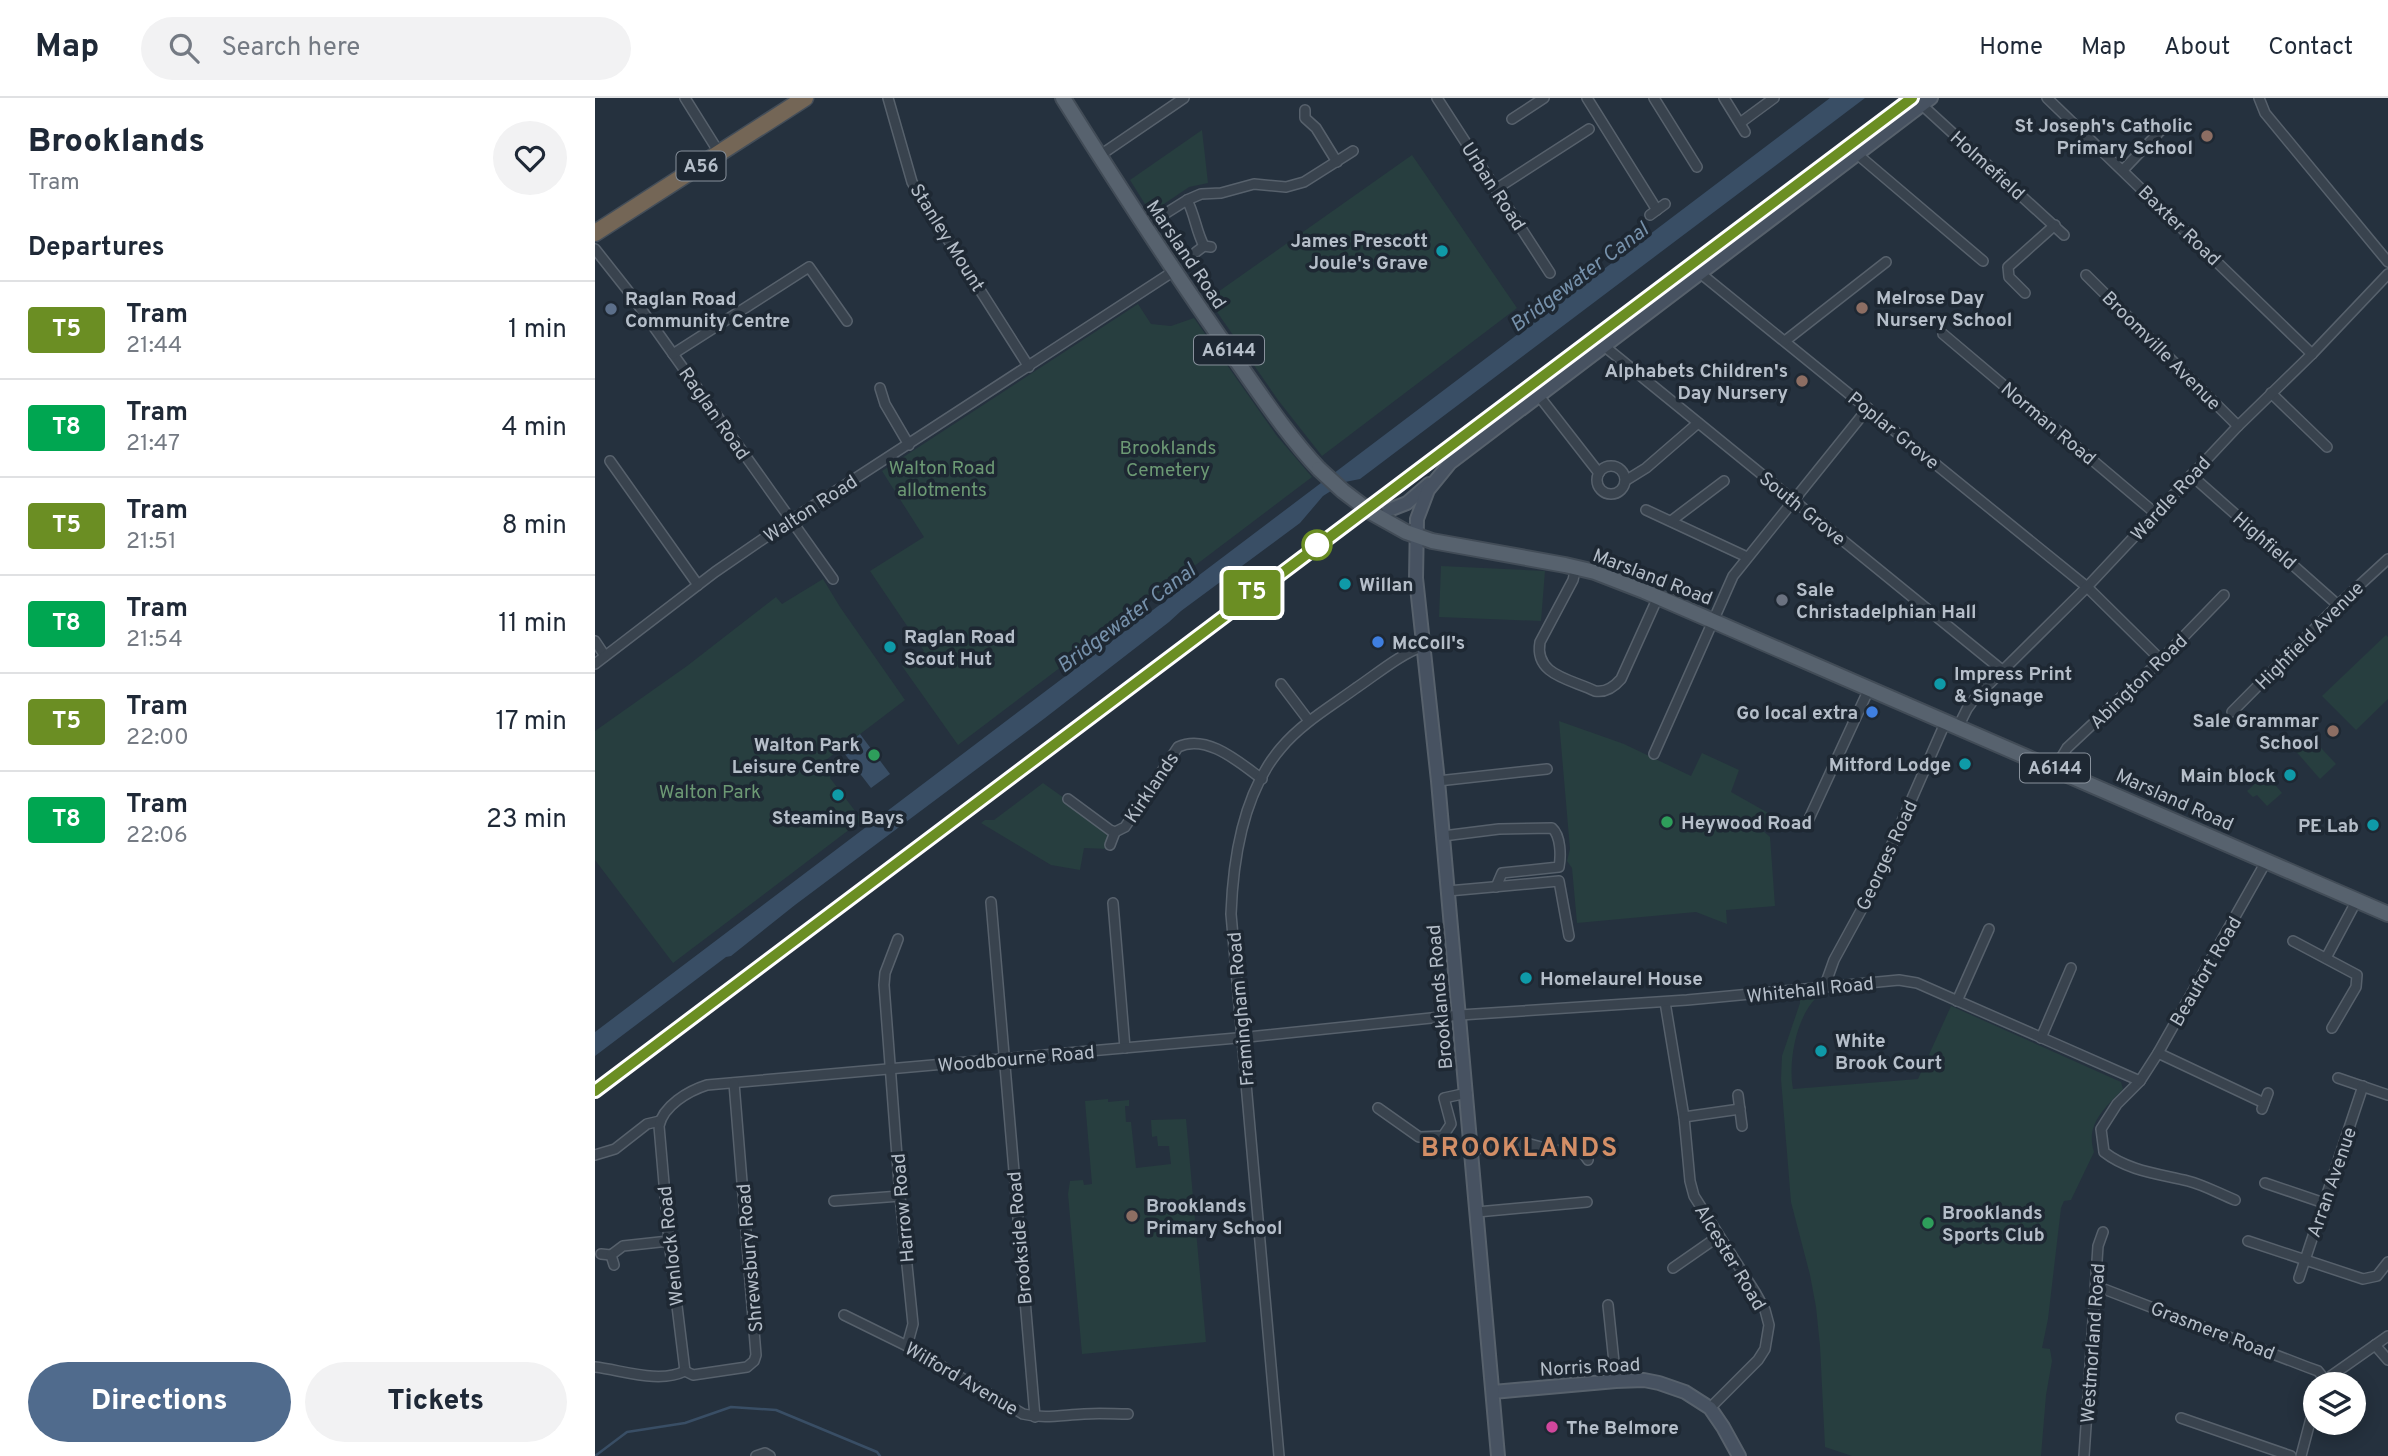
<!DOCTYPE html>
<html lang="en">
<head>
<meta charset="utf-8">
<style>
  :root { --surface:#fff; --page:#f2f2f3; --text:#1f2937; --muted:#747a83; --line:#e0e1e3; --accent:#506b8d }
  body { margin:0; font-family:Overpass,sans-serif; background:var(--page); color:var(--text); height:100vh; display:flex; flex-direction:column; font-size:26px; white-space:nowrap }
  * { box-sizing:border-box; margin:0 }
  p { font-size:23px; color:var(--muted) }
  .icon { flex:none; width:38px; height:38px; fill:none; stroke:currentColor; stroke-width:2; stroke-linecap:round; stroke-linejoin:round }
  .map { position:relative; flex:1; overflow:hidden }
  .details { display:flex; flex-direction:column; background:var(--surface); width:595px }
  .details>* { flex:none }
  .badge { padding:0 14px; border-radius:5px; font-size:24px; line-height:46px }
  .tools { position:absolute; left:1708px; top:1274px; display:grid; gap:14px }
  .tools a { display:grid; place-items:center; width:63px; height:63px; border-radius:50%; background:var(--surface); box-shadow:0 4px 18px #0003; font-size:35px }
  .map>.badge { position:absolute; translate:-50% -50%; box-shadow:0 0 0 4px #fff }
  h2 { padding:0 28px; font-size:26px; line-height:63px }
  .round { display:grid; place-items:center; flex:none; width:74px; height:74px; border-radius:37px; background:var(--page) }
  .summary { display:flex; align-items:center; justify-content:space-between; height:119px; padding:0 28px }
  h1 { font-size:33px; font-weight:800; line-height:52px }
  .button { display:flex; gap:14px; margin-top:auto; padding:14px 28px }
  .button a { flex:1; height:80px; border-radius:42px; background:var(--accent); color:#fff; font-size:28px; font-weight:800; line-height:80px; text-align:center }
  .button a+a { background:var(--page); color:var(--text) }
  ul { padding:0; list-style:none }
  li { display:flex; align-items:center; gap:21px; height:98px; padding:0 28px; border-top:2px solid var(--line) }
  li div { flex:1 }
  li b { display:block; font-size:26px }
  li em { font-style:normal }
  li .badge { min-width:77px; font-weight:700; text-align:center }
  header { display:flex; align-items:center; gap:42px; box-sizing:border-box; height:98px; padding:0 35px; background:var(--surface); border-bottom:2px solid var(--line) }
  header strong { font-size:33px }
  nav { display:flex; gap:38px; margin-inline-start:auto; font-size:24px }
  .search { width:490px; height:63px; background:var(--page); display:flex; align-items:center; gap:18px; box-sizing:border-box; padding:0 24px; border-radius:38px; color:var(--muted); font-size:26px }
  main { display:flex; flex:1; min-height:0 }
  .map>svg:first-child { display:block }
  .green { fill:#273e3f }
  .water { fill:#394e65 }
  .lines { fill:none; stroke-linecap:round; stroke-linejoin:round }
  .stream { stroke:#394e65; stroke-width:2.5 }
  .street-casing { stroke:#57616c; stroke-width:12 }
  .secondary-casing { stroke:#57616c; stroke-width:16 }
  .primary-casing { stroke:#424c57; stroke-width:18 }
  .highway-casing { stroke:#444e59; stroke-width:19 }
  .street { stroke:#39434e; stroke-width:9 }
  .secondary { stroke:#475261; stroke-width:12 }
  .primary { stroke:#57626e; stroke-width:14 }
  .highway { stroke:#746656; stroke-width:16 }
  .tram { stroke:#5b6775; stroke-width:2 }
  .primary-bridge-casing { stroke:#424c57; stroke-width:18; stroke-linecap:butt }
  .primary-bridge { stroke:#57626e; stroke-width:14 }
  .line-casing { stroke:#fff; stroke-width:16 }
  .line { stroke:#6b8e23; stroke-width:10 }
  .education-dot { fill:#8d6e63; stroke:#1e2833; stroke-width:2.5 }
  .culture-dot { fill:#0f9aa8; stroke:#1e2833; stroke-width:2.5 }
  .service-dot { fill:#5c6f8a; stroke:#1e2833; stroke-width:2.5 }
  .stop-dot { fill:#fff; stroke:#6b8e23; stroke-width:3.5 }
  .worship-dot { fill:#6b7280; stroke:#1e2833; stroke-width:2.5 }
  .shop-dot { fill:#3f7fe0; stroke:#1e2833; stroke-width:2.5 }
  .leisure-dot { fill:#2e9e5b; stroke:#1e2833; stroke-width:2.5 }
  .hotel-dot { fill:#d1479c; stroke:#1e2833; stroke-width:2.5 }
  .labels { text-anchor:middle; stroke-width:7; stroke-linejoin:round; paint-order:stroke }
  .shield { fill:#1e2833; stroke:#88919c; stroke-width:2 }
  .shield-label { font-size:18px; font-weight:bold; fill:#b5bec9 }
  .poi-label { font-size:19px; font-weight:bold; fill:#b5bec9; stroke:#1e2833; text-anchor:start }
  .street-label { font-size:19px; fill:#b5bec9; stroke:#1e2833 }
  .park-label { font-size:19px; fill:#6c9974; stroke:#1e2833 }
  .water-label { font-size:21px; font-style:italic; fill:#7691ab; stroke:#1e2833 }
  .district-label { font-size:26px; font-weight:bold; letter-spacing:2px; fill:#d38e66; stroke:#1e2833 }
</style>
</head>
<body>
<header>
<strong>Map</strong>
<div class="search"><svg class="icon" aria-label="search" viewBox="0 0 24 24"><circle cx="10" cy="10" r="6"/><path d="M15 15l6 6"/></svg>Search here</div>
<nav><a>Home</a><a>Map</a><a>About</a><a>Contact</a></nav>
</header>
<main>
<section class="details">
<div class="summary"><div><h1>Brooklands</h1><p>Tram</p></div><a class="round"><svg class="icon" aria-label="heart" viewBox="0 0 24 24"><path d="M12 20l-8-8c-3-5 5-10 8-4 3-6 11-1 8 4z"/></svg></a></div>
<h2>Departures</h2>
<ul>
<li><span class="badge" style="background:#6b8e23;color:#fff">T5</span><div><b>Tram</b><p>21:44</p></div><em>1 min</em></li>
<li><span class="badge" style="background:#00a651;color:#fff">T8</span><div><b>Tram</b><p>21:47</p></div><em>4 min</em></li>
<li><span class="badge" style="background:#6b8e23;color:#fff">T5</span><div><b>Tram</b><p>21:51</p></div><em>8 min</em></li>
<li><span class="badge" style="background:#00a651;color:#fff">T8</span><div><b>Tram</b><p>21:54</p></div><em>11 min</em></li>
<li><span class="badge" style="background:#6b8e23;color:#fff">T5</span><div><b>Tram</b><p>22:00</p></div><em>17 min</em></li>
<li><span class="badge" style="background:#00a651;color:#fff">T8</span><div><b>Tram</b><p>22:06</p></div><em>23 min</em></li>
</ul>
<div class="button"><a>Directions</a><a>Tickets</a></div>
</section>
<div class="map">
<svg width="1793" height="1358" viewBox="0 0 1793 1358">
  <rect width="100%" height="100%" fill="#25313e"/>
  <g class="green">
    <polygon points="607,32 613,85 594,89 563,110 550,106 535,82"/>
    <polygon points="817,57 922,210 727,358 683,302 613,201"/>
    <polygon points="543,206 556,226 576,228 599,220 682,338 717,379 363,647 307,568 329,553 275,473 329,439 287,373"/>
    <polygon points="846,468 950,473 946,523 844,519"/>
    <polygon points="228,481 245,509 310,602 227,665 236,678 235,680 267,722 78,865 0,762 0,633 92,568 181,499 187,506"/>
    <polygon points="1791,537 1793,539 1793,601 1761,632 1727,598"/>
    <polygon points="964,623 1029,646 1096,678 1107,655 1144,672 1136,694 1175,716 1167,732 1175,739 1180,808 1131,812 1132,826 1101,814 982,825 977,770 972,763 975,751"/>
    <polygon points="1714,637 1741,666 1725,681 1699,651"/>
    <polygon points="1671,676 1687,695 1672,708 1662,697 1658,699 1652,693"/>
    <polygon points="448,685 518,735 514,751 489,750 485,772 456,767 386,725 390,722 399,722"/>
    <path d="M1205,900H1221C1201,920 1193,964 1198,991L1323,981L1356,908L1526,984L1528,991C1510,1010 1490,1026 1499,1054L1476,1102L1469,1103L1466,1110L1453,1221L1447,1250L1455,1251L1457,1263L1451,1297L1446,1358H1257L1230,1349L1225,1248L1221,1209L1215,1177L1196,1104L1186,981L1187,958L1205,905Z"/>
    <polygon points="513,1001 513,1004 534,1002 534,1008 530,1008 531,1024 536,1024 541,1070 576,1066 574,1048 563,1048 562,1038 557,1039 556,1022 591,1021 611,1244 487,1256 473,1096 475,1083 488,1082 489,1087 497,1086 490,1003"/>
  </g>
  <g class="water">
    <polygon points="1235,0 1270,0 765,381 750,384 728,398 705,425 586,513 574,524 450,620 200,807 136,858 131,859 0,958 0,934"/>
    <polygon points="265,636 295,676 276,690 246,651"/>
  </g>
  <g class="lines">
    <polyline class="stream" points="0,1358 32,1334 90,1325 136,1309 181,1312 282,1354 285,1358"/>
    <defs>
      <g id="street">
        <polyline points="90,0 125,56"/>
        <polyline points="293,0 317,84 322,93 434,269"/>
        <polyline points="842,0 955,175"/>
        <polyline points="992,0 1062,112"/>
        <polyline points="1059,0 1102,69"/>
        <polyline points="1129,0 1150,34"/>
        <polyline points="1452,0 1717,256"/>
        <polyline points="1664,0 1670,15 1793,164"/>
        <polyline points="1327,7 1469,137"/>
        <polyline points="710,12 710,20 721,30 742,64"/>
        <polyline points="917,21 949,0"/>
        <polyline points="1145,25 1179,0"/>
        <polyline points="1262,56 1388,163"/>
        <polyline points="504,58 589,0"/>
        <polyline points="1528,72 1569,29"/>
        <polyline points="901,91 994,31"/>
        <path d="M592,102C600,117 601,133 609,148"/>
        <polyline points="1055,117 1070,106"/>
        <polyline points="549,129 592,102 606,96 626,95 659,86 691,89 709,84 758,53"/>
        <polyline points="0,151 34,194 238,481"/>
        <polyline points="601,154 609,148 616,149"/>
        <polyline points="1105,175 1492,489 1566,562"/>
        <polyline points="1491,177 1643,328"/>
        <polyline points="1430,195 1414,179 1413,169 1460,127"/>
        <polyline points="1348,236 1560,415"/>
        <polyline points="1190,243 1291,164"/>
        <polyline points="1009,248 1407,572"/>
        <polyline points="78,256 214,169 252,223"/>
        <polyline points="285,290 290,306 314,347"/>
        <polyline points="1676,295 1732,349"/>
        <polyline points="944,298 1004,375"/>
        <polyline points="15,363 103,487"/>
        <circle cx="1016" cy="382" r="14"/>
        <polyline points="1596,377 1743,507"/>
        <polyline points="1030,383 1051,370 1103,325"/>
        <polyline points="1051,412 1152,459"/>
        <polyline points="1076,423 1129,383"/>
        <path d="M981,469L978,482L945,544C939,577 975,581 1000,593C1011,595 1019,589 1026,581L1063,499"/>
        <polyline points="0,543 10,558"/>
        <polyline points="0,566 120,474 184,430 579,173"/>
        <polyline points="686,586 714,623"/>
        <polyline points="1637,614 1743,507 1793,461"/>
        <polyline points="1363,629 1372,611 1380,600 1492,489 1643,328 1717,256 1793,176"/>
        <polyline points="1059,656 1138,478 1273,310"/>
        <polyline points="1460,670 1472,650 1566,562 1629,497"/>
        <polyline points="843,683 952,671"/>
        <path d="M473,701L515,732L520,734L530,729L583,649C612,635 645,665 667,681"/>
        <polyline points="1213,723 1274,591"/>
        <path d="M848,738L904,731L957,730C966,738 966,758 964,769L907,775L901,789"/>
        <polyline points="515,747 520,734"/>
        <polyline points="853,793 964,783 974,838"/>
        <polyline points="396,804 440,1319"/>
        <polyline points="518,805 530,950"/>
        <polyline points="303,841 290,875 289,887 305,1098 318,1226 312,1248"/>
        <polyline points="1698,843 1762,877 1761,889 1737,930"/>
        <polyline points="1731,860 1762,802"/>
        <polyline points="1229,890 1239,862 1275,796 1351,623"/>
        <polyline points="1362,903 1394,831"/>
        <polyline points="1070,904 1089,1019 1095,1083 1099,1098 1160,1194 1170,1212 1174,1227 1170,1251 1163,1262 1115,1310"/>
        <polyline points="1446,940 1476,870"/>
        <polyline points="1563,955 1669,1005"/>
        <polyline points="1743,980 1793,997"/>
        <polyline points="1143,997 1147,1028"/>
        <polyline points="783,1010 824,1039 848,1038 856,1026 849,1000 872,995"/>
        <polyline points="1667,1011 1673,995"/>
        <polyline points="1089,1019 1145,1011"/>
        <polyline points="877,1051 935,1046 961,1053 984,1049 993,1062"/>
        <polyline points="0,1057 20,1051 52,1026 65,1023"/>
        <polyline points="1670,1085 1729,1105"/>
        <path d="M1640,1102C1625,1096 1609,1087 1593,1083C1565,1076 1533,1073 1509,1054L1506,1031L1522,1006L1545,983L1563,955L1672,762"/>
        <polyline points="239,1103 305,1098"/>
        <polyline points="882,1114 992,1104"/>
        <polyline points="1653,1143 1768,1181 1782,1178 1793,1164"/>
        <polyline points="6,1156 16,1157 28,1148 74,1143"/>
        <polyline points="16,1157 19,1167"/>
        <polyline points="1078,1170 1124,1138"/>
        <polyline points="1704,1180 1768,988"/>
        <polyline points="1501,1188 1712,1269 1723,1273 1731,1283"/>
        <polyline points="1013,1207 1021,1283"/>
        <path d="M249,1217L312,1248L428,1316C449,1321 467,1317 489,1316C504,1315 519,1316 533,1316"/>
        <polyline points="1780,1247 1793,1262"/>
        <path d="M0,1269C27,1272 64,1286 90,1273"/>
        <path d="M90,1273L74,1143L64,1028C68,1008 93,993 112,987L653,939L865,917L1092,902L1304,882L1322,885L1545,983"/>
        <polyline points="90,1273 98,1277 152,1269 159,1263 161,1257 139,985"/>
        <polyline points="1729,1286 1736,1278 1793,1238"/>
        <polyline points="1586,1320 1696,1358"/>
        <polyline points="161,1358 170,1355 175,1358"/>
        <path d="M684,1358L636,816C638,761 649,693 686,650C707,625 735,609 761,590C782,576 805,556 829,548"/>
        <polyline points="1489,1358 1503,1148 1508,1134"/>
        <polyline points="1706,1358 1720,1305"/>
      </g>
      <g id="secondary">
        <polyline points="794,412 812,405 834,386"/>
        <polyline points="898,1294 1021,1283 1049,1282 1064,1285 1090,1294 1115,1310 1128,1329 1144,1358"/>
        <polyline points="903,1358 843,683 821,480 822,421 833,392 855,365 1336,0"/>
      </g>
      <g id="primary">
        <path d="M468,0C522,86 577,172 636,255C664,294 691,336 724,371"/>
        <polyline points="777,415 811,434 837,443 970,467 1000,474 1049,493 1793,816"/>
      </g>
      <polyline id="highway" points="0,135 210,0"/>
    </defs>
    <use href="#street" class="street-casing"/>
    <use href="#secondary" class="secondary-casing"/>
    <use href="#primary" class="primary-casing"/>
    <use href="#highway" class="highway-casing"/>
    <use href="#street" class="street"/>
    <use href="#secondary" class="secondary"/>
    <use href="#primary" class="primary"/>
    <use href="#highway" class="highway"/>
    <polyline class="tram" points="0,993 1317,0"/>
    <defs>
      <polyline id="primary-bridge" points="724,371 748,393 777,415"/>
    </defs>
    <use href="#primary-bridge" class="primary-bridge-casing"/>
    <use href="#primary-bridge" class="primary-bridge"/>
  </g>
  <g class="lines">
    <defs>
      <polyline id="line" points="0,993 1317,0"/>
    </defs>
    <use href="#line" class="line-casing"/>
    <use href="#line" class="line"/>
  </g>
  <g class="education-dot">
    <circle cx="1612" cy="38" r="7"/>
    <circle cx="1267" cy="210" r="7"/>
    <circle cx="1207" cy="283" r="7"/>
    <circle cx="1738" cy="633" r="7"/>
    <circle cx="537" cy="1118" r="7"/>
  </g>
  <g class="culture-dot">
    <circle cx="847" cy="153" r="7"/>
    <circle cx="750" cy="486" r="7"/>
    <circle cx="295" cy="549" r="7"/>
    <circle cx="1345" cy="586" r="7"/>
    <circle cx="1370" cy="666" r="7"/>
    <circle cx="1695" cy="677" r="7"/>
    <circle cx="243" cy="697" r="7"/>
    <circle cx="1778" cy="727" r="7"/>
    <circle cx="931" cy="880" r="7"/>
    <circle cx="1226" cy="953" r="7"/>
  </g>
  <circle class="service-dot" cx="16" cy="211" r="7"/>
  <circle class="stop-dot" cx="722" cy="447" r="14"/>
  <circle class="worship-dot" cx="1187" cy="502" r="7"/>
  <g class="shop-dot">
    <circle cx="783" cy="544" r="7"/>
    <circle cx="1277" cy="614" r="7"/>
  </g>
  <g class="leisure-dot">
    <circle cx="279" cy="657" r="7"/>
    <circle cx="1072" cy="724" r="7"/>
    <circle cx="1333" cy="1125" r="7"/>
  </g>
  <circle class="hotel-dot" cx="957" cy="1329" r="7"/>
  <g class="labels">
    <g class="shield">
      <rect x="81.5" y="53.5" width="49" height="29" rx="5"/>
      <rect x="599" y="237.5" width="70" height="29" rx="5"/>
      <rect x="1425" y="655.5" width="70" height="29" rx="5"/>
    </g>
    <g class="shield-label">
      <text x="106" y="74">A56</text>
      <text x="634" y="258">A6144</text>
      <text x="1460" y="676">A6144</text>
    </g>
    <g class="poi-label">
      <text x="1598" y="34" text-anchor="end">St Joseph's Catholic<tspan x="1598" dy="22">Primary School</tspan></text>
      <text x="833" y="149" text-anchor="end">James Prescott<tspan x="833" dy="22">Joule's Grave</tspan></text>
      <text x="1281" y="206">Melrose Day<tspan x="1281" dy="22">Nursery School</tspan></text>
      <text x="30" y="207">Raglan Road<tspan x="30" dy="22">Community Centre</tspan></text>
      <text x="1193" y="279" text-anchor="end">Alphabets Children's<tspan x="1193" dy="22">Day Nursery</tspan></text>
      <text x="764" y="493">Willan</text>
      <text x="1201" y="498">Sale<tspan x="1201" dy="22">Christadelphian Hall</tspan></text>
      <text x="309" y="545">Raglan Road<tspan x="309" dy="22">Scout Hut</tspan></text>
      <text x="797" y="551">McColl's</text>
      <text x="1359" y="582">Impress Print<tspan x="1359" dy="22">&amp; Signage</tspan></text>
      <text x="1263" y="621" text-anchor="end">Go local extra</text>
      <text x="1724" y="629" text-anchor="end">Sale Grammar<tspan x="1724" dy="22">School</tspan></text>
      <text x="265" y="653" text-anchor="end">Walton Park<tspan x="265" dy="22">Leisure Centre</tspan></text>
      <text x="1356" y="673" text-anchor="end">Mitford Lodge</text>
      <text x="1681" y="684" text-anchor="end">Main block</text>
      <text x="243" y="726" text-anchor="middle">Steaming Bays</text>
      <text x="1086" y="731">Heywood Road</text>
      <text x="1764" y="734" text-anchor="end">PE Lab</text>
      <text x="945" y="887">Homelaurel House</text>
      <text x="1240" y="949">White<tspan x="1240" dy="22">Brook Court</tspan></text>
      <text x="551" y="1114">Brooklands<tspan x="551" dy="22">Primary School</tspan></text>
      <text x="1347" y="1121">Brooklands<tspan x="1347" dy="22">Sports Club</tspan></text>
      <text x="971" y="1336">The Belmore</text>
    </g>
    <g class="street-label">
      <text transform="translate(1393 67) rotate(42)" y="7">Holmefield</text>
      <text transform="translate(899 88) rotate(57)" y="7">Urban Road</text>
      <text transform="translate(1585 127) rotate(44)" y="7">Baxter Road</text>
      <text transform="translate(353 139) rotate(58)" y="7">Stanley Mount</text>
      <text transform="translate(592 156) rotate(56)" y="7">Marsland Road</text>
      <text transform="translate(1567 252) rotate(45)" y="7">Broomville Avenue</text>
      <text transform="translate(120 315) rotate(55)" y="7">Raglan Road</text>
      <text transform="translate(1454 325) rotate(40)" y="7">Norman Road</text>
      <text transform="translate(1299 332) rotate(39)" y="7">Poplar Grove</text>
      <text transform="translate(1575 400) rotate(-47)" y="7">Wardle Road</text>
      <text transform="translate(215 410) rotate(-33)" y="7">Walton Road</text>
      <text transform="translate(1208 410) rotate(39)" y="7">South Grove</text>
      <text transform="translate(1670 442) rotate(41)" y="7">Highfield</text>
      <text transform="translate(1058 478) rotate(21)" y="7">Marsland Road</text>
      <text transform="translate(1714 537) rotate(-45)" y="7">Highfield Avenue</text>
      <text transform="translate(1543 583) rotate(-44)" y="7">Abington Road</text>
      <text transform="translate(556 689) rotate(-56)" y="7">Kirklands</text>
      <text transform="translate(1580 701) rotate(24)" y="7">Marsland Road</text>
      <text transform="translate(1291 757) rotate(-65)" y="7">Georges Road</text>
      <text transform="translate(1610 873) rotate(-60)" y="7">Beaufort Road</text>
      <text transform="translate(1215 891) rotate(-6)" y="7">Whitehall Road</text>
      <text transform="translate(844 899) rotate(-95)" y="7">Brooklands Road</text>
      <text transform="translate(645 911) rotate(-95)" y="7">Framingham Road</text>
      <text transform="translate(421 960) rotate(-5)" y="7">Woodbourne Road</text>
      <text transform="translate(1736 1084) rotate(-71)" y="7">Arran Avenue</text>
      <text transform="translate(307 1110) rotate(-95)" y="7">Harrow Road</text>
      <text transform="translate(424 1140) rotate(-95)" y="7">Brookside Road</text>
      <text transform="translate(75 1148) rotate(-96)" y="7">Wenlock Road</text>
      <text transform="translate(1136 1159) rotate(59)" y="7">Alcester Road</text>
      <text transform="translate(154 1160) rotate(-95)" y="7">Shrewsbury Road</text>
      <text transform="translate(1618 1232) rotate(21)" y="7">Grasmere Road</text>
      <text transform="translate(1497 1245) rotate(-86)" y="7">Westmorland Road</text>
      <text transform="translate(995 1268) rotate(-3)" y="7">Norris Road</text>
      <text transform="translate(367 1280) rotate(30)" y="7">Wilford Avenue</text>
    </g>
    <g class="park-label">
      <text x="573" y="356">Brooklands<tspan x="573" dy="22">Cemetery</tspan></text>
      <text x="347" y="376">Walton Road<tspan x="347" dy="22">allotments</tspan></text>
      <text x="115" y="700">Walton Park</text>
    </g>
    <g class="water-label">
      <text transform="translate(984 179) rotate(-37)" y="7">Bridgewater Canal</text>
      <text transform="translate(531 520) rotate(-37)" y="7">Bridgewater Canal</text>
    </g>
    <g class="district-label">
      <text x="925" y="1058">BROOKLANDS</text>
    </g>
  </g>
</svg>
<div class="tools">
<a><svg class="icon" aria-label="layers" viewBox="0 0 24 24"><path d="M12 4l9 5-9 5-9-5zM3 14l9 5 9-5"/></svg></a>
</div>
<b class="badge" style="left:657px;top:495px;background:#6b8e23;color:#fff">T5</b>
</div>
</main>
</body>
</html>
